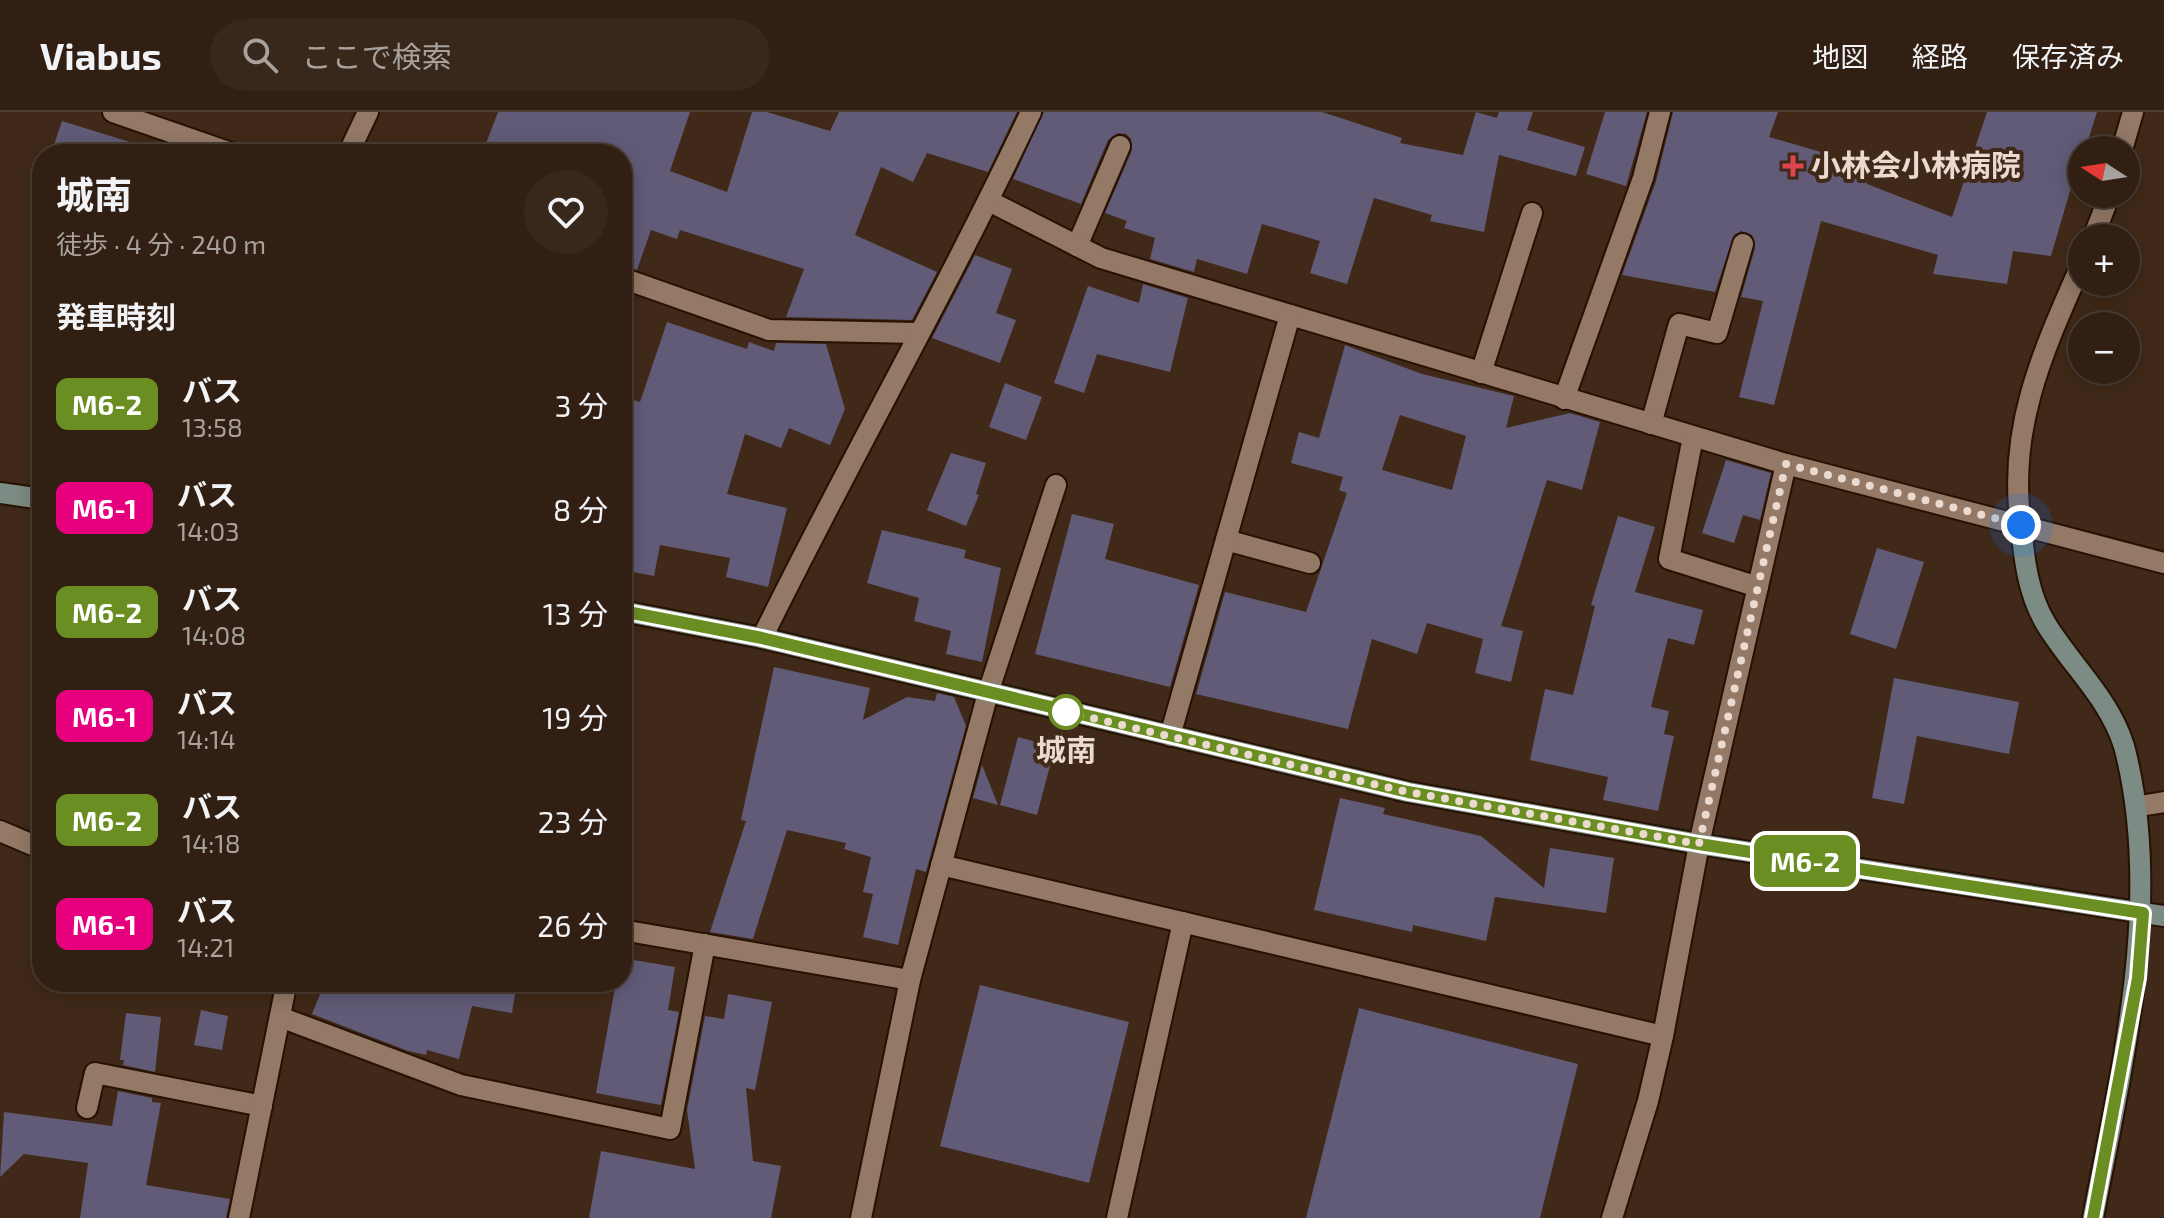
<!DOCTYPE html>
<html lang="ja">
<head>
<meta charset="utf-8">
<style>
  :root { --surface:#301f12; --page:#38271b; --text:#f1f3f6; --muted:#a8a29f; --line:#4b3d32 }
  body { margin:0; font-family:"Exo 2","Noto Sans JP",sans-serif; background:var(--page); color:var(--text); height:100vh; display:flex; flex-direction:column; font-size:30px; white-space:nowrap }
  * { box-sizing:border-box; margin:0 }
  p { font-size:26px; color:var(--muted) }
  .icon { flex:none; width:44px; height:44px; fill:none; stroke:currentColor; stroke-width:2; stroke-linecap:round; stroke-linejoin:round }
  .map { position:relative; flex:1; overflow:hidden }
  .panel { position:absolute; left:32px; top:32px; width:600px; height:848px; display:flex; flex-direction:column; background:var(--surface); border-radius:32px; box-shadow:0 4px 20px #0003,0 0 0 2px var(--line) }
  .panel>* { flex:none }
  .badge { padding:0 16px; border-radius:12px; font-size:28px; line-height:52px }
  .needle { width:52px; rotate:282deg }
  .tools { position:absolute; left:2068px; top:24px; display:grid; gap:16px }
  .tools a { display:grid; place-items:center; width:72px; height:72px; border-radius:50%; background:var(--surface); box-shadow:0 4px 20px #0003,0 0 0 2px var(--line); font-size:40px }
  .you { position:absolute; width:40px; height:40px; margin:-20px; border:6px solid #fff; border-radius:50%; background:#1a73e8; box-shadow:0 0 0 12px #1a73e833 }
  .map>.badge { position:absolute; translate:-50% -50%; box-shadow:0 0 0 4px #fff }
  h2 { padding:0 24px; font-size:30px; line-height:72px }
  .round { display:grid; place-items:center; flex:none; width:84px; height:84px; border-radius:42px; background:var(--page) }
  .summary { display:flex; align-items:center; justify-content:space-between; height:136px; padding:0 24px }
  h1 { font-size:38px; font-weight:700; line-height:60px }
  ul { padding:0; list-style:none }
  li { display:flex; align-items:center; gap:24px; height:104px; padding:0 24px }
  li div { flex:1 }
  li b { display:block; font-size:30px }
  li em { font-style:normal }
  li .badge { min-width:88px; font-weight:700; text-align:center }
  header { display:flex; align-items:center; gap:48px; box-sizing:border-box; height:112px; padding:0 40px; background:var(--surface); border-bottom:2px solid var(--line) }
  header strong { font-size:38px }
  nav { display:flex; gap:44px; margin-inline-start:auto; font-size:28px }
  .search { width:560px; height:72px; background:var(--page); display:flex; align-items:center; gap:20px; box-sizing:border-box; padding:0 28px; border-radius:44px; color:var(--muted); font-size:30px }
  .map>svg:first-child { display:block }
  .building { fill:#615b77; fill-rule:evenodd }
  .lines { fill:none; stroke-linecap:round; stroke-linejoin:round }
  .lane-casing { stroke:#261102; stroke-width:24 }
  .street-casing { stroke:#261102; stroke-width:24 }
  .secondary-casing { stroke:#261102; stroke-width:24 }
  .lane { stroke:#947966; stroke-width:20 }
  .street { stroke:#947966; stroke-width:20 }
  .secondary { stroke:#7c8b83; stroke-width:20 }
  .line-casing { stroke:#fff; stroke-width:18 }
  .line { stroke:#6b8e23; stroke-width:12 }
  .walk { stroke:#eadad0; stroke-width:8; stroke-dasharray:0 14.4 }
  .health-dot { fill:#e0444e; stroke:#402918; stroke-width:3 }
  .stop-dot { fill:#fff; stroke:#6b8e23; stroke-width:4 }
  .labels { text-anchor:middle; stroke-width:8; stroke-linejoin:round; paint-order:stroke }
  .poi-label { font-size:30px; font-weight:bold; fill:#eadad0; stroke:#402918; text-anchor:start }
  .stop-label { font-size:30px; font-weight:bold; fill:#eadad0; stroke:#402918 }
</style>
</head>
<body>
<header>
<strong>Viabus</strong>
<div class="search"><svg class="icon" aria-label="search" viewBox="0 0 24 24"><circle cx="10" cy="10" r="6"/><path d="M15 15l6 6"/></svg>ここで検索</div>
<nav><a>地図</a><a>経路</a><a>保存済み</a></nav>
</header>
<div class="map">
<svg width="2164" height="1106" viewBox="0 0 2164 1106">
  <rect width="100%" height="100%" fill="#402918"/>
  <g class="building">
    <polygon points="498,0 690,0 670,59 727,80 752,0 767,0 830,19 839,0 1017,0 988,60 927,41 913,70 881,55 855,123 937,160 912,208 786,205 804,157 680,118 677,127 651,118 637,158 622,153 622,42 482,42"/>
    <polygon points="1044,0 1322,0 1402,26 1400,31 1463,43 1476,0 1497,6 1499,0 1533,0 1527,18 1585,35 1576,64 1499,43 1484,120 1430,109 1432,103 1374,86 1347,172 1310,161 1320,129 1262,112 1247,162 1197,147 1194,160 1150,147 1155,126 1124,116 1127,109 1105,101 1132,38 1131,27 1126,22 1118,21 1108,28 1081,92 1013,67"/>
    <polygon points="1605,0 1647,0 1626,74 1586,62"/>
    <polygon points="1673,0 1778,0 1769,25 1869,54 1867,72 1952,105 1987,0 2097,0 2085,38 2082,38 2051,144 2013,139 2007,172 1933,162 1938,143 1821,109 1774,293 1739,285 1763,189 1741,185 1755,136 1752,123 1741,119 1734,123 1715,180 1622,163 1656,69"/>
    <polygon points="62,9 146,35 145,42 51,42"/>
    <polygon points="975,143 1012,157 996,201 1016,208 1000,251 932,226"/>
    <polygon points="1143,172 1188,186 1170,260 1097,242 1084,281 1054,271 1088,174 1139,191"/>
    <polygon points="667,210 747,237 749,230 774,239 776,231 826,232 845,297 830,333 789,316 781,336 745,322 727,382 787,396 768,475 726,465 730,446 660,433 654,464 622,458 622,330 634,288 640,290"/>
    <path d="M1345,233L1422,262L1514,284L1506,316L1570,301L1600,310L1582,378L1547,368L1501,514L1523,519L1511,570L1475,561L1483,527L1427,511L1417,542L1372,527L1348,617L1196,582L1225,480L1306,500L1347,381L1339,378L1343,365L1291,351L1299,320L1319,326ZM1400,303L1466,324L1452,378L1382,358Z"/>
    <polygon points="1005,271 1042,285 1026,328 989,315"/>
    <polygon points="951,341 986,351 976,382 979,383 966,414 927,398"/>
    <polygon points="1726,348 1771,361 1760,408 1743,403 1734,431 1702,421"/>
    <polygon points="1072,402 1114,412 1105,447 1199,473 1170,575 1035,542"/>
    <polygon points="1618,404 1655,415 1635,480 1703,498 1694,533 1668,526 1651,595 1669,599 1664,622 1674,624 1658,699 1603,688 1608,665 1530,648 1545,577 1573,583 1595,494 1591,493"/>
    <polygon points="882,418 966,438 964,446 1001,456 982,550 946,542 951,519 914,509 919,486 867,471"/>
    <polygon points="1877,436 1924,450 1896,537 1850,522"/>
    <polygon points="774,555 870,576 863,608 907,585 935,589 937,581 954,585 966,614 926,760 916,757 898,833 863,825 873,782 863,780 871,745 844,737 846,731 787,718 753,827 710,820 746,709 741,708"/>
    <polygon points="1894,566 2019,590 2009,642 1917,624 1904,692 1872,686"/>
    <polygon points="1018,625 1055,635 1037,703 1000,693"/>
    <polygon points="982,653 998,693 973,686"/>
    <polygon points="1340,686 1385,696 1383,702 1481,724 1544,776 1550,736 1614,746 1606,801 1495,785 1486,829 1413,813 1412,820 1314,798"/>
    <polygon points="622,846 675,855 668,898 679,900 661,993 596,981 616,870 622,870"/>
    <polygon points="325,870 517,870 512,901 472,894 459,947 427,938 426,943 408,939 312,902"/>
    <polygon points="980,873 1129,910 1089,1071 940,1034"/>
    <polygon points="728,882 772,890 755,978 746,976 753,1049 781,1054 771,1106 589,1106 601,1039 695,1057 687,998 705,904 724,907"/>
    <polygon points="1359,896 1578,952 1540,1106 1306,1106"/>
    <polygon points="201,898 228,904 222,938 194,933"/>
    <polygon points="126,901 161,905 155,960 123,953 124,948 120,948"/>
    <polygon points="118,979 152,986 152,990 161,991 146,1073 230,1087 226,1106 80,1106 88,1051 24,1042 0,1065 4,1000 112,1014"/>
  </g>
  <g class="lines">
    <defs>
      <g id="lane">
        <polyline points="1077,134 1120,34"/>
        <polyline points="1481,261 1532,101"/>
        <polyline points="1651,312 1679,212 1717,221 1743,132"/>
        <polyline points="1226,428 1310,451"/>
        <polyline points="988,581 1056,373"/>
      </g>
      <g id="street">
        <polyline points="113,0 234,42"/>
        <polyline points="2122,38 2133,0"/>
        <polyline points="348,42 368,0"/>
        <polyline points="989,89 1101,146 1786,352 2164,451"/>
        <polyline points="2093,126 2110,82"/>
        <polyline points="622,166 769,218 917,221"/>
        <polyline points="1564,287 1643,66 1660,0"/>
        <polyline points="1693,325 1669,447 1758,475"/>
        <path d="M2021,413C2007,316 2044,237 2082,151"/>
        <path d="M762,526C849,349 947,178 1031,0"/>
        <polyline points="1170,624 1290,203"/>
        <polyline points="2140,694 2164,690"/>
        <polyline points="0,719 42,737"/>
        <polyline points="941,753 1663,924"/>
        <polyline points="622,818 910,868"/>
        <polyline points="280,905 461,973 670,1017 705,832"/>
        <polyline points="87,996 95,961 262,994"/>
        <polyline points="239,1106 286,874 291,870"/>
        <polyline points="861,1106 910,868 988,581"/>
        <polyline points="1117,1106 1183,810"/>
        <polyline points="1612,1106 1648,989 1663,924 1699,732 1786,352"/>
      </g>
      <g id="secondary">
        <polyline points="0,381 42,387"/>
        <path d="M2021,413C2024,447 2028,482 2046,512C2071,553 2109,586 2124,634C2164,786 2122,954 2093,1106"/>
        <polyline points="622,499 762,526 1408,680 1699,732 2164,804"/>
      </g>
    </defs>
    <use href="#lane" class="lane-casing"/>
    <use href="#street" class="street-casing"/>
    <use href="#secondary" class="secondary-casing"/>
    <use href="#lane" class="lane"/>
    <use href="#street" class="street"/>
    <use href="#secondary" class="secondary"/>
  </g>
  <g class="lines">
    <defs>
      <polyline id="line" points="622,499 762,526 1408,680 1699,732 2143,801 2138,866 2093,1106"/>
    </defs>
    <use href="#line" class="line-casing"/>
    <use href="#line" class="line"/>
    <polyline class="walk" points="1066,600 1408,680 1699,732 1786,352 2021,413"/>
  </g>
  <path class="health-dot" d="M1789 42h8v8h8v8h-8v8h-8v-8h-8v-8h8z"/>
  <circle class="stop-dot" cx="1066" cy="600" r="16"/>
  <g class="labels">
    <g class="poi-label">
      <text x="1811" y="64">小林会小林病院</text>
    </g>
    <g class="stop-label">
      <text x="1066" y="649">城南</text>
    </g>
  </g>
</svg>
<div class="tools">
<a><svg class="needle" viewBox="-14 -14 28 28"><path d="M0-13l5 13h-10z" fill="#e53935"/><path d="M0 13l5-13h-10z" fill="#a8a29f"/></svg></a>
<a>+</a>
<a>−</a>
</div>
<div class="you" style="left:2021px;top:413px"></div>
<b class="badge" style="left:1805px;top:749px;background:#6b8e23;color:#fff">M6-2</b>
<section class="panel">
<div class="summary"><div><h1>城南</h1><p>徒歩 · 4 分 · 240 m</p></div><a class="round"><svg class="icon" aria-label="heart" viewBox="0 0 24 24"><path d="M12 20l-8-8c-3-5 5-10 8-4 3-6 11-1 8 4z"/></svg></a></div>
<h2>発車時刻</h2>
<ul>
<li><span class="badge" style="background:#6b8e23;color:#fff">M6-2</span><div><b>バス</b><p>13:58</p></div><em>3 分</em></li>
<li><span class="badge" style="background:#e6007e;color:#fff">M6-1</span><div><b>バス</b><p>14:03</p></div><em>8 分</em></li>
<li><span class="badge" style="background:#6b8e23;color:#fff">M6-2</span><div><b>バス</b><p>14:08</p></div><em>13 分</em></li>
<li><span class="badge" style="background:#e6007e;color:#fff">M6-1</span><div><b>バス</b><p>14:14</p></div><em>19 分</em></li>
<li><span class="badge" style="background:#6b8e23;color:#fff">M6-2</span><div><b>バス</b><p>14:18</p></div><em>23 分</em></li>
<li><span class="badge" style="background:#e6007e;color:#fff">M6-1</span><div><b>バス</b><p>14:21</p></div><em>26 分</em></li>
</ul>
</section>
</div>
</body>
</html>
